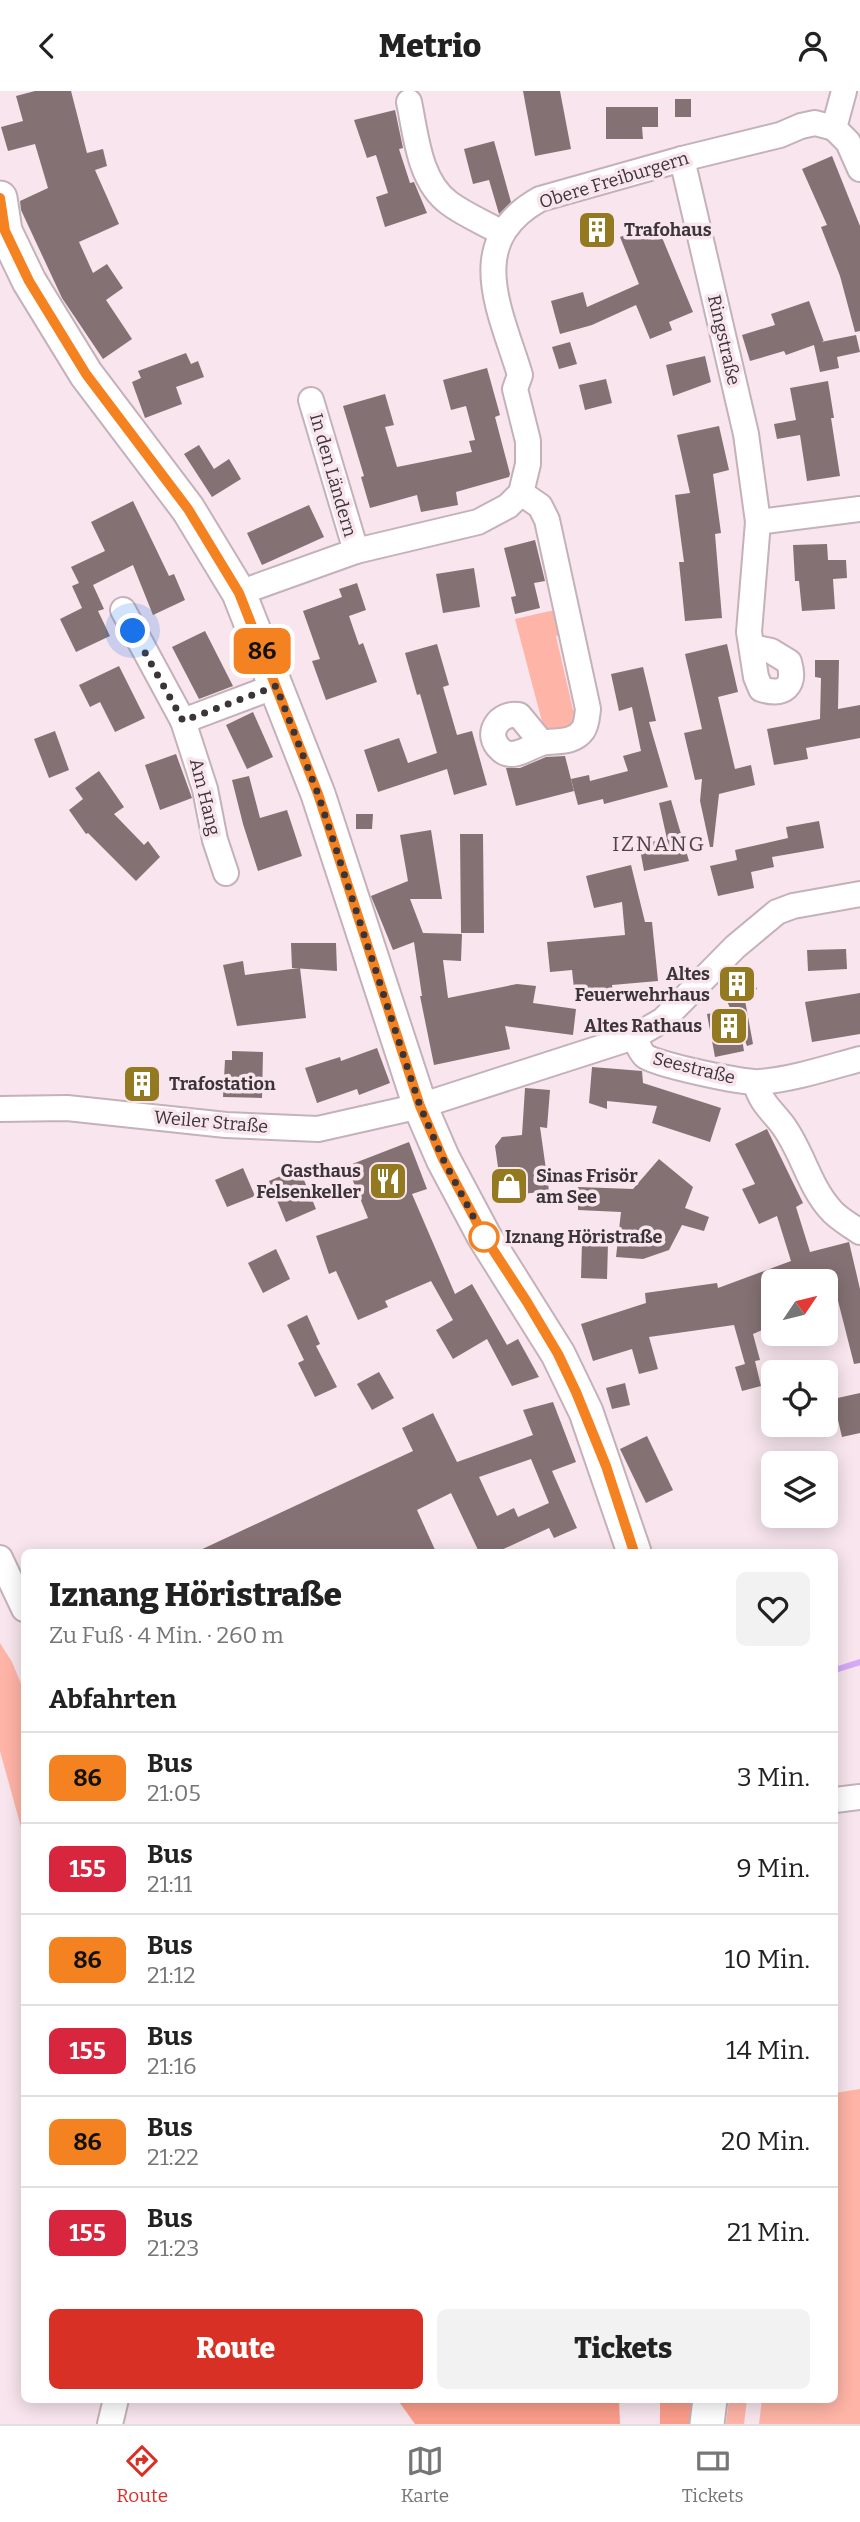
<!DOCTYPE html>
<html lang="de">
<head>
<meta charset="utf-8">
<style>
  :root { --surface:#fff; --page:#f2f2f2; --text:#222; --muted:#767676; --line:#e0e0e0; --accent:#d93025 }
  body { margin:0; font-family:Bitter,serif; background:var(--page); color:var(--text); height:100vh; display:flex; flex-direction:column; font-size:26px; white-space:nowrap }
  * { box-sizing:border-box; margin:0 }
  p { font-size:23px; color:var(--muted) }
  .icon { flex:none; width:38px; height:38px; fill:none; stroke:currentColor; stroke-width:2; stroke-linecap:round; stroke-linejoin:round }
  .map { position:relative; flex:1; overflow:hidden }
  .details { position:absolute; left:21px; top:1458px; width:817px; height:854px; display:flex; flex-direction:column; background:var(--surface); border-radius:10px; box-shadow:0 4px 18px #0003 }
  .details>* { flex:none }
  .badge { padding:0 14px; border-radius:10px; font-size:24px; line-height:46px }
  .needle { width:46px; rotate:55deg }
  .controls { position:absolute; left:761px; top:1178px; display:grid; gap:14px }
  .controls a { display:grid; place-items:center; width:77px; height:77px; border-radius:10px; background:var(--surface); box-shadow:0 4px 18px #0003; font-size:35px }
  .you { position:absolute; width:35px; height:35px; margin:-18px; border:5px solid #fff; border-radius:50%; background:#1a73e8; box-shadow:0 0 0 10px #1a73e833 }
  .map>.badge { position:absolute; translate:-50% -50%; box-shadow:0 0 0 4px #fff }
  h2 { padding:0 28px; font-size:26px; line-height:63px }
  .round { display:grid; place-items:center; flex:none; width:74px; height:74px; border-radius:10px; background:var(--page) }
  .summary { display:flex; align-items:center; justify-content:space-between; height:119px; padding:0 28px }
  h1 { font-size:33px; font-weight:800; line-height:52px }
  .primary-button { display:flex; gap:14px; margin-top:auto; padding:14px 28px }
  .primary-button a { flex:1; height:80px; border-radius:10px; background:var(--accent); color:#fff; font-size:28px; font-weight:800; line-height:80px; text-align:center }
  .primary-button a+a { background:var(--page); color:var(--text) }
  ul { padding:0; list-style:none }
  li { display:flex; align-items:center; gap:21px; height:91px; padding:0 28px; border-top:2px solid var(--line) }
  li div { flex:1 }
  li b { display:block; font-size:26px }
  li em { font-style:normal }
  li .badge { min-width:77px; font-weight:700; text-align:center }
  header { display:flex; justify-content:space-between; align-items:center; height:91px; padding:0 28px; background:var(--surface); font-size:32px; font-weight:800 }
  .tabs { display:flex; justify-content:space-around; align-items:center; height:98px; border-top:2px solid var(--line); background:var(--surface); font-size:19px; color:var(--muted) }
  .tabs a { display:grid; justify-items:center; gap:4px }
  .tabs .on { color:var(--accent) }
  .map>svg:first-child { display:block }
  .green { fill:#feb4a6 }
  .forest { fill:#fc9d8b }
  .lines { fill:none; stroke-linecap:round; stroke-linejoin:round }
  .stream { stroke:#d5aaf8; stroke-width:6 }
  .building { fill:#847173; fill-rule:evenodd }
  .minor-casing { stroke:#c4b1b9; stroke-width:28 }
  .secondary-casing { stroke:#c4b1b9; stroke-width:37 }
  .minor { stroke:#fff; stroke-width:24 }
  .secondary { stroke:#fff; stroke-width:33 }
  .line-casing { stroke:#fff; stroke-width:16 }
  .line { stroke:#f58220; stroke-width:10 }
  .walk { stroke:#3c3538; stroke-width:7; stroke-dasharray:0 12.6 }
  .stop-dot { fill:#fff; stroke:#f58220; stroke-width:3.5 }
  .labels { text-anchor:middle; stroke-width:7; stroke-linejoin:round; paint-order:stroke }
  .street-label { font-size:18px; fill:#3c3538; stroke:#f8e5ed }
  .poi-label { font-size:18px; font-weight:bold; fill:#3c3538; stroke:#f8e5ed; text-anchor:start }
  .stop-label { font-size:18px; font-weight:bold; fill:#3c3538; stroke:#f8e5ed; text-anchor:start }
  .quarter-label { font-size:21px; letter-spacing:2px; fill:#524249; stroke:#f8e5ed }
</style>
</head>
<body>
<header><svg class="icon" aria-label="back" viewBox="0 0 24 24"><path d="M15 5l-7 7 7 7"/></svg>Metrio<svg class="icon" aria-label="person" viewBox="0 0 24 24"><circle cx="12" cy="8" r="4"/><path d="M4 21q1-7 8-7t8 7"/></svg></header>
<div class="map">
<svg width="860" height="2333" viewBox="0 0 860 2333">
  <rect width="100%" height="100%" fill="#f8e5ed"/>
  <g class="green">
    <polygon points="559,518 565,542 556,545 573,619 582,618 577,633 557,643 544,638 515,528"/>
    <polygon points="0,1552 12,1571 24,1600 24,1747 0,1660"/>
    <polygon points="860,1998 860,2333 759,2333 762,2308 835,2308 835,2002"/>
    <polygon points="729,2308 747,2308 744,2333 726,2333"/>
  </g>
  <g class="forest">
    <polygon points="397,2308 619,2308 620,2333 415,2333"/>
    <polygon points="660,2308 693,2308 690,2333 660,2333"/>
  </g>
  <g class="lines">
    <polyline class="stream" points="835,1579 860,1571"/>
  </g>
  <g class="building">
    <polygon points="35,0 71,0 87,62 103,58 107,75 95,79 119,133 79,151 93,182 107,173 123,197 106,209 132,248 103,268 62,207 21,119 20,110 48,97 35,53 8,60 1,36 23,30 16,5"/>
    <polygon points="523,0 560,0 571,58 535,65"/>
    <rect x="675" y="8" width="16" height="18"/>
    <polygon points="606,16 658,16 658,36 642,36 643,48 606,48"/>
    <polygon points="395,19 403,57 399,58 410,92 414,91 427,122 385,136 376,106 388,102 376,64 367,67 354,29"/>
    <polygon points="494,50 511,111 499,123 489,89 473,93 464,58"/>
    <polygon points="832,65 860,135 860,240 855,241 840,185 821,136 827,134 802,78"/>
    <polygon points="656,132 693,221 669,231 672,239 650,248 636,214 592,234 560,243 551,210 583,201 587,216 639,193 620,146"/>
    <polygon points="809,210 824,251 821,251 856,244 860,261 837,266 839,277 820,281 814,254 786,264 784,260 750,270 742,244 775,234 771,223"/>
    <polygon points="570,251 577,273 559,278 552,256"/>
    <polygon points="186,262 191,273 198,270 204,286 176,296 182,313 145,327 132,291 141,287 138,280"/>
    <polygon points="705,265 711,291 673,305 666,274"/>
    <polygon points="487,277 500,324 495,326 510,383 509,386 456,401 458,414 421,421 417,404 370,417 361,386 364,385 343,315 385,303 394,334 385,336 397,376 472,361 469,350 475,349 466,315 451,319 443,289"/>
    <polygon points="606,288 612,312 585,319 579,294"/>
    <polygon points="828,290 834,327 831,327 840,385 807,390 800,344 777,348 774,333 796,329 790,297"/>
    <polygon points="719,335 729,379 713,383 721,442 715,443 722,527 685,530 679,471 684,471 675,404 690,402 677,344"/>
    <polygon points="199,354 214,378 229,368 241,388 212,406 184,363"/>
    <polygon points="133,410 169,485 174,483 185,509 153,524 133,474 93,494 104,518 98,520 110,545 76,561 60,528 82,517 72,495 79,492 71,476 105,460 91,431"/>
    <polygon points="309,414 324,446 262,474 247,442"/>
    <polygon points="535,449 545,490 534,492 540,517 515,523 511,506 516,505 504,457"/>
    <polygon points="827,453 828,469 846,469 847,487 833,488 835,518 802,520 799,490 795,490 793,454"/>
    <polygon points="474,477 480,516 443,522 436,483"/>
    <polygon points="357,492 366,519 349,525 359,554 363,552 377,591 326,609 312,570 320,568 303,520 342,506 339,498"/>
    <polygon points="205,540 233,595 199,608 172,556"/>
    <polygon points="437,553 449,594 443,596 457,644 472,640 487,694 454,704 447,678 378,701 364,659 399,647 408,672 437,662 420,603 417,604 405,562"/>
    <polygon points="727,553 738,601 718,606 735,678 751,674 755,694 719,703 713,756 710,756 700,710 702,688 695,689 684,642 702,638 685,563"/>
    <polygon points="815,569 839,569 838,618 860,614 860,647 806,657 808,668 774,674 767,638 820,628 821,587 815,586"/>
    <polygon points="119,575 145,627 115,641 100,611 90,616 79,594"/>
    <polygon points="643,576 656,630 649,631 668,696 604,713 603,708 578,714 571,688 589,684 590,690 628,680 623,665 641,660 632,616 619,620 611,583"/>
    <polygon points="253,621 273,666 247,678 226,634"/>
    <polygon points="55,640 69,679 49,687 34,648"/>
    <polygon points="176,663 192,707 160,719 145,674"/>
    <polygon points="565,665 574,700 516,715 506,677 520,677 546,666"/>
    <polygon points="99,680 124,716 114,723 144,754 148,750 160,766 136,790 88,742 86,743 69,719 83,708 75,697"/>
    <polygon points="249,685 260,727 287,719 302,765 258,780 243,733 232,689"/>
    <polygon points="671,709 689,770 644,780 639,753 667,748 659,712"/>
    <polygon points="356,723 373,723 372,738 356,738"/>
    <polygon points="819,730 824,757 772,766 774,776 751,781 754,797 718,805 710,775 737,769 735,759 788,747 786,736"/>
    <polygon points="431,739 442,808 410,808 423,842 462,843 461,870 443,869 448,907 517,893 536,895 533,912 576,918 573,944 505,935 510,958 434,974 420,905 422,905 414,851 393,859 371,805 408,790 400,744"/>
    <polygon points="460,743 483,743 484,842 461,842"/>
    <polygon points="631,774 645,831 652,831 658,890 612,894 613,904 575,907 572,879 550,881 547,851 625,844 622,811 594,817 586,785"/>
    <polygon points="291,852 336,852 337,880 292,877"/>
    <polygon points="846,858 847,878 808,880 807,859"/>
    <polygon points="243,870 245,884 300,877 306,927 237,935 223,874"/>
    <polygon points="746,875 757,898 744,904 753,953 747,955 744,947 742,948 744,960 715,966 707,923 731,919 719,893 729,883"/>
    <polygon points="860,902 860,943 812,951 805,911"/>
    <polygon points="377,957 390,992 359,1004 357,998 317,1012 305,977 340,966 341,970"/>
    <polygon points="232,960 263,961 262,1007 223,1006 225,969 232,969"/>
    <polygon points="592,976 642,980 643,992 721,1017 710,1051 652,1032 657,1015 607,1010 607,1018 589,1012"/>
    <polygon points="525,997 550,999 547,1037 540,1036 549,1100 513,1104 501,1097 495,1055 502,1046 522,1044"/>
    <polygon points="767,1038 803,1112 796,1116 810,1161 849,1151 860,1198 860,1272 854,1273 834,1194 826,1196 826,1190 774,1190 774,1221 768,1223 772,1235 753,1243 760,1269 755,1270 761,1295 742,1300 735,1276 745,1273 734,1234 649,1246 658,1278 639,1283 632,1258 593,1270 581,1233 646,1212 645,1202 717,1192 718,1197 791,1170 777,1125 759,1133 742,1098 755,1093 735,1053"/>
    <polygon points="409,1051 427,1098 412,1103 455,1203 472,1193 507,1254 518,1248 539,1286 512,1295 487,1248 453,1268 436,1239 453,1229 431,1190 385,1210 388,1216 358,1229 336,1180 329,1183 316,1145 368,1127 347,1075"/>
    <polygon points="659,1068 693,1096 685,1117 709,1126 704,1140 682,1134 669,1159 643,1168 616,1166 621,1121 578,1119 578,1096 633,1098"/>
    <polygon points="243,1077 255,1105 227,1116 215,1089"/>
    <polygon points="299,1077 316,1118 286,1131 269,1090"/>
    <polygon points="582,1151 608,1152 607,1188 581,1187"/>
    <polygon points="276,1158 290,1188 263,1202 248,1172"/>
    <polygon points="307,1224 320,1253 316,1255 337,1296 315,1306 298,1272 304,1269 287,1234"/>
    <polygon points="379,1281 394,1307 372,1319 357,1293"/>
    <polygon points="625,1292 630,1314 612,1318 606,1297"/>
    <polygon points="860,1302 860,1342 842,1346 833,1308"/>
    <path d="M553,1311L576,1371L552,1380L577,1437L554,1447L549,1437L497,1461H479L451,1402L417,1419L436,1461H196L413,1360L402,1337L433,1322L457,1371L533,1344L523,1319ZM531,1368L549,1412L518,1426L514,1417L497,1425L479,1386Z"/>
    <polygon points="647,1345 673,1399 646,1412 620,1358"/>
  </g>
  <g class="lines">
    <defs>
      <g id="minor">
        <polyline points="844,0 834,37 848,51 860,78"/>
        <path d="M409,11C416,44 419,90 449,112C465,124 485,132 502,142"/>
        <path d="M682,68L746,343L758,431L749,541L756,586L761,598C785,606 796,594 789,571L771,560L752,556"/>
        <polyline points="311,309 356,460"/>
        <path d="M521,402L540,415L547,429L588,618C587,625 587,633 583,639C573,653 556,649 542,652C530,655 513,670 501,659C483,643 499,621 519,624L542,652"/>
        <polyline points="758,431 860,418"/>
        <path d="M239,502L356,460L478,431L508,415L521,402L528,373V350L515,298L520,284C500,218 463,151 540,108L682,68L780,44L801,35L815,32L834,37"/>
        <polyline points="123,519 183,630"/>
        <polyline points="226,782 215,749 205,698 183,630 276,595"/>
        <path d="M634,946C637,951 640,961 645,965C654,973 746,993 760,991C794,988 827,977 860,968"/>
        <path d="M756,992C759,1009 771,1019 782,1033C802,1059 808,1093 830,1118C837,1127 850,1134 860,1141"/>
        <polyline points="0,1018 67,1017 226,1034 318,1038 420,1015 634,946 663,929 735,856 777,821 793,815 860,803"/>
        <polyline points="0,1467 24,1518"/>
        <polyline points="835,1709 860,1706"/>
        <polyline points="110,2333 116,2308"/>
      </g>
      <g id="secondary">
        <polyline points="0,107 5,140 29,190 86,283 188,418 239,502 318,703 420,1015 443,1068 484,1145 558,1263 586,1321 634,1461"/>
        <polyline points="707,2333 710,2308"/>
      </g>
    </defs>
    <use href="#minor" class="minor-casing"/>
    <use href="#secondary" class="secondary-casing"/>
    <use href="#minor" class="minor"/>
    <use href="#secondary" class="secondary"/>
  </g>
  <g class="lines">
    <defs>
      <polyline id="line" points="0,107 5,140 29,190 86,283 188,418 239,502 318,703 420,1015 443,1068 484,1145 527,1211 558,1263 576,1301 606,1375 634,1461"/>
    </defs>
    <use href="#line" class="line-casing"/>
    <use href="#line" class="line"/>
    <polyline class="walk" points="133,540 183,630 276,595 318,703 420,1015 443,1068 484,1146"/>
  </g>
  <defs>
    <symbol id="building-square" viewBox="-11 -11 22 22"><rect x="-9" y="-9" width="18" height="18" rx="4" fill="#937a21" stroke="#f8e5ed"/><path d="M-4-6H4V6H1V3H-1V6H-4ZM-2.5-4.3h1.7v1.8h-1.7ZM.8-4.3h1.7v1.8H.8ZM-2.5-1h1.7V.8h-1.7ZM.8-1h1.7V.8H.8Z" fill="#fff"/></symbol>
    <symbol id="restaurant-square" viewBox="-11 -11 22 22"><rect x="-9" y="-9" width="18" height="18" rx="4" fill="#937a21" stroke="#f8e5ed"/><path d="M-5-6h1v4h1v-4h1v4h1v-4h1v5L-1.5 .5V6h-2V.5L-5-1ZM5-6V6H3V1.5H1.5Q1.5-4 5-6Z" fill="#fff"/></symbol>
    <symbol id="shop-square" viewBox="-11 -11 22 22"><rect x="-9" y="-9" width="18" height="18" rx="4" fill="#937a21" stroke="#f8e5ed"/><path d="M-5-2.5h2.3a2.7 3.5 0 0 1 5.4 0H5L5.5 6h-11ZM-1.5-2.5h3a1.5 2.3 0 0 0-3 0Z" fill="#fff"/></symbol>
  </defs>
  <g fill-rule="evenodd">
    <use href="#building-square" x="575" y="117" width="44" height="44"/>
    <use href="#building-square" x="715" y="871" width="44" height="44"/>
    <use href="#building-square" x="707" y="913" width="44" height="44"/>
    <use href="#building-square" x="120" y="971" width="44" height="44"/>
    <use href="#restaurant-square" x="366" y="1068" width="44" height="44"/>
    <use href="#shop-square" x="487" y="1073" width="44" height="44"/>
  </g>
  <circle class="stop-dot" cx="484" cy="1146" r="14"/>
  <g class="labels">
    <g class="street-label">
      <text transform="translate(614 89) rotate(-17)" y="6">Obere Freiburgern</text>
      <text transform="translate(724 249) rotate(77)" y="6">Ringstraße</text>
      <text transform="translate(333 384) rotate(74)" y="6">In den Ländern</text>
      <text transform="translate(205 706) rotate(76)" y="6">Am Hang</text>
      <text transform="translate(694 977) rotate(14)" y="6">Seestraße</text>
      <text transform="translate(211 1031) rotate(5)" y="6">Weiler Straße</text>
    </g>
    <g class="poi-label">
      <text x="624" y="145">Trafohaus</text>
      <text x="710" y="889" text-anchor="end">Altes<tspan x="710" dy="21">Feuerwehrhaus</tspan></text>
      <text x="702" y="941" text-anchor="end">Altes Rathaus</text>
      <text x="169" y="999">Trafostation</text>
      <text x="361" y="1086" text-anchor="end">Gasthaus<tspan x="361" dy="21">Felsenkeller</tspan></text>
      <text x="536" y="1091">Sinas Frisör<tspan x="536" dy="21">am See</tspan></text>
    </g>
    <g class="stop-label">
      <text x="505" y="1152">Iznang Höristraße</text>
    </g>
    <g class="quarter-label">
      <text x="659" y="760">IZNANG</text>
    </g>
  </g>
</svg>
<div class="controls">
<a><svg class="needle" viewBox="-14 -14 28 28"><path d="M0-13l5 13h-10z" fill="#e53935"/><path d="M0 13l5-13h-10z" fill="#767676"/></svg></a>
<a><svg class="icon" aria-label="locate" viewBox="0 0 24 24"><circle cx="12" cy="12" r="6"/><path d="M12 2v4M12 18v4M2 12h4M18 12h4"/></svg></a>
<a><svg class="icon" aria-label="layers" viewBox="0 0 24 24"><path d="M12 4l9 5-9 5-9-5zM3 14l9 5 9-5"/></svg></a>
</div>
<div class="you" style="left:133px;top:540px"></div>
<b class="badge" style="left:262px;top:560px;background:#f58220;color:#111">86</b>
<section class="details">
<div class="summary"><div><h1>Iznang Höristraße</h1><p>Zu Fuß · 4 Min. · 260 m</p></div><a class="round"><svg class="icon" aria-label="heart" viewBox="0 0 24 24"><path d="M12 20l-8-8c-3-5 5-10 8-4 3-6 11-1 8 4z"/></svg></a></div>
<h2>Abfahrten</h2>
<ul>
<li><span class="badge" style="background:#f58220;color:#111">86</span><div><b>Bus</b><p>21:05</p></div><em>3 Min.</em></li>
<li><span class="badge" style="background:#d7263d;color:#fff">155</span><div><b>Bus</b><p>21:11</p></div><em>9 Min.</em></li>
<li><span class="badge" style="background:#f58220;color:#111">86</span><div><b>Bus</b><p>21:12</p></div><em>10 Min.</em></li>
<li><span class="badge" style="background:#d7263d;color:#fff">155</span><div><b>Bus</b><p>21:16</p></div><em>14 Min.</em></li>
<li><span class="badge" style="background:#f58220;color:#111">86</span><div><b>Bus</b><p>21:22</p></div><em>20 Min.</em></li>
<li><span class="badge" style="background:#d7263d;color:#fff">155</span><div><b>Bus</b><p>21:23</p></div><em>21 Min.</em></li>
</ul>
<div class="primary-button"><a>Route</a><a>Tickets</a></div>
</section>
</div>
<nav class="tabs">
<a class="on"><svg class="icon" aria-label="directions" viewBox="0 0 24 24"><path d="M12 3l9 9-9 9-9-9zM9 14v-3h6M13 9l2 2-2 2"/></svg>Route</a>
<a><svg class="icon" aria-label="map" viewBox="0 0 24 24"><path d="M3 6l6-2 6 2 6-2v14l-6 2-6-2-6 2zM9 4v14M15 6v14"/></svg>Karte</a>
<a><svg class="icon" aria-label="tickets" viewBox="0 0 24 24"><path d="M3 7h18v10H3zM15 7v10"/></svg>Tickets</a>
</nav>
</body>
</html>
